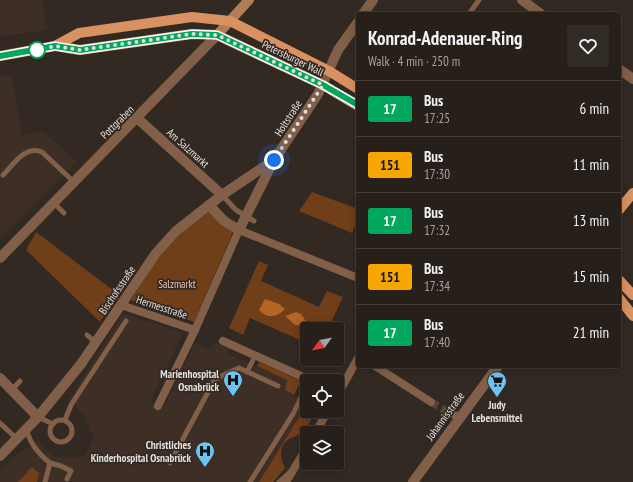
<!DOCTYPE html>
<html lang="en">
<head>
<meta charset="utf-8">
<style>
  :root { --surface:#261f1a; --page:#322c27; --text:#f1f3f6; --muted:#a4a2a2; --line:#423d39 }
  body { margin:0; font-family:"PT Sans Narrow",sans-serif; background:var(--page); color:var(--text); height:100vh; display:flex; flex-direction:column; font-size:15px; white-space:nowrap }
  * { box-sizing:border-box; margin:0 }
  p { font-size:13px; color:var(--muted) }
  .icon { flex:none; width:22px; height:22px; fill:none; stroke:currentColor; stroke-width:2; stroke-linecap:round; stroke-linejoin:round }
  .map { position:relative; flex:1; overflow:hidden }
  .drawer { position:absolute; left:356px; top:12px; width:265px; height:356px; display:flex; flex-direction:column; background:var(--surface); border-radius:4px; box-shadow:0 2px 10px #0003,0 0 0 1px var(--line) }
  .drawer>* { flex:none }
  .badge { padding:0 8px; border-radius:3px; font-size:14px; line-height:26px }
  .needle { width:26px; rotate:237deg }
  .buttons { position:absolute; left:300px; top:322px; display:grid; gap:8px }
  .buttons a { display:grid; place-items:center; width:44px; height:44px; border-radius:4px; background:var(--surface); box-shadow:0 2px 10px #0003,0 0 0 1px var(--line); font-size:20px }
  .you { position:absolute; width:20px; height:20px; margin:-10px; border:3px solid #fff; border-radius:50%; background:#1a73e8; box-shadow:0 0 0 6px #1a73e833 }
  .map>.badge { position:absolute; translate:-50% -50%; box-shadow:0 0 0 2px #fff }
  .round { display:grid; place-items:center; flex:none; width:42px; height:42px; border-radius:4px; background:var(--page) }
  .headline { display:flex; align-items:center; justify-content:space-between; height:68px; padding:0 12px }
  h1 { font-size:19px; font-weight:700; line-height:30px }
  ul { padding:0; list-style:none }
  li { display:flex; align-items:center; gap:12px; height:56px; padding:0 12px; border-top:1px solid var(--line) }
  li div { flex:1 }
  li b { display:block; font-size:15px }
  li em { font-style:normal }
  li .badge { min-width:44px; font-weight:700; text-align:center }
  .map>svg:first-child { display:block }
  .built { fill:#3e2f26 }
  .green { fill:#703e19 }
  .water { fill:#b46425 }
  .lines { fill:none; stroke-linecap:round; stroke-linejoin:round }
  .pedestrian-tunnel { stroke:#4d443e; stroke-width:8; stroke-dasharray:8 4; stroke-linecap:butt }
  .service { stroke:#825f48; stroke-width:5 }
  .pedestrian { stroke:#825f48; stroke-width:8 }
  .minor { stroke:#825f48; stroke-width:10 }
  .secondary { stroke:#b37c57; stroke-width:10 }
  .primary { stroke:#d99161; stroke-width:10 }
  .line-casing { stroke:#fff; stroke-width:9 }
  .line { stroke:#00a75c; stroke-width:6 }
  .walk { stroke:#e4deda; stroke-width:4; stroke-dasharray:0 7.2 }
  .stop-dot { fill:#fff; stroke:#00a75c; stroke-width:2 }
  .labels { text-anchor:middle; stroke-width:3.5; stroke-linejoin:round; paint-order:stroke }
  .street-label { font-size:11px; fill:#e4deda; stroke:#322923 }
  .park-label { font-size:11px; fill:#f1c6aa; stroke:#322923 }
  .poi-label { font-size:11px; font-weight:bold; fill:#e4deda; stroke:#322923; text-anchor:end }
</style>
</head>
<body>
<div class="map">
<svg width="633" height="482" viewBox="0 0 633 482">
  <rect width="100%" height="100%" fill="#322923"/>
  <g class="built">
    <polygon points="0,0 42,0 48,30 0,36"/>
    <polygon points="11,74 22,135 43,131 77,162 0,239 0,76"/>
    <polygon points="123,313 183,333 150,402 163,408 195,343 211,350 214,342 228,349 226,353 287,380 285,390 307,403 259,482 0,482 0,471 15,456 38,441 45,450 56,457 67,458 85,456 95,435 90,432 84,415 69,400"/>
  </g>
  <g class="green">
    <polygon points="312,192 358,209 358,217 352,233 299,211"/>
    <polygon points="209,212 220,224 233,232 194,322 131,300 158,257 180,234"/>
    <polygon points="36,232 118,294 100,322 26,250"/>
    <polygon points="259,261 268,265 261,281 319,307 327,291 343,297 328,329 307,329 307,343 250,318 243,335 229,328"/>
    <polygon points="259,362 301,381 294,395 285,390 287,380 257,366"/>
    <path d="M307,404V411H316L303,434C283,438 276,449 285,468L273,482H259Z"/>
    <polygon points="32,467 39,473 37,482 18,482"/>
  </g>
  <g class="water">
    <path d="M265,299L279,304L285,309C276,318 268,319 259,310Z"/>
    <polygon points="296,312 301,314 309,326 295,325 285,316"/>
  </g>
  <g class="lines">
    <polyline class="pedestrian-tunnel" points="431,402 448,412"/>
    <g class="service">
      <polyline points="469,14 479,0"/>
      <path d="M3,175C14,164 25,145 42,152L74,182"/>
      <polyline points="222,195 236,210 254,221"/>
      <polyline points="54,203 64,213"/>
      <polyline points="87,335 96,343"/>
      <polyline points="247,372 255,356"/>
      <polyline points="12,390 20,381"/>
      <polyline points="38,417 53,424"/>
      <polyline points="65,420 71,405 126,321"/>
      <circle cx="61" cy="431" r="11"/>
      <polyline points="0,423 16,438"/>
      <path d="M26,429C31,445 38,453 50,463L45,482"/>
      <polyline points="50,463 61,466 71,471 67,479"/>
      <polyline points="170,463 215,379 239,368 278,386"/>
      <polyline points="250,482 293,414 307,385"/>
      <polyline points="279,482 289,473"/>
    </g>
    <g class="pedestrian">
      <polyline points="121,305 195,330"/>
      <polyline points="223,341 312,381"/>
      <polyline points="375,366 431,402"/>
      <polyline points="337,396 358,358"/>
      <polyline points="158,406 195,330 239,230 358,278"/>
      <polyline points="448,412 459,417"/>
      <polyline points="315,433 328,411"/>
      <polyline points="286,482 307,447"/>
    </g>
    <g class="minor">
      <polyline points="522,0 541,14"/>
      <polyline points="363,14 373,0"/>
      <polyline points="619,69 633,79"/>
      <polyline points="137,118 222,195"/>
      <polyline points="209,205 224,221 239,230 274,160 318,94 338,50 358,22"/>
      <polyline points="0,258 217,35"/>
      <polyline points="0,378 38,417"/>
      <polyline points="0,456 38,417 81,364 156,253 176,231 222,195 274,160"/>
      <polyline points="413,482 498,366"/>
    </g>
    <polyline class="secondary" points="217,35 249,0"/>
    <g class="primary">
      <polyline points="55,46 79,33 192,17 230,21 329,71 358,89"/>
      <polyline points="0,56 55,46 80,50 192,34 217,35 323,85 358,106"/>
      <polyline points="619,210 633,193"/>
      <polyline points="619,280 633,295"/>
      <polyline points="619,298 633,316"/>
    </g>
  </g>
  <g class="lines">
    <defs>
      <polyline id="line" points="0,56 55,46 80,50 192,34 217,35 323,85 358,105"/>
    </defs>
    <use href="#line" class="line-casing"/>
    <use href="#line" class="line"/>
    <polyline class="walk" points="37,50 55,46 80,50 192,34 217,35 323,85 274,160"/>
  </g>
  <defs>
    <symbol id="hospital-pin" viewBox="-11 -11 22 30"><path d="M0 17L-7.5 6A9.5 9.5 0 1 1 7.5 6Z" fill="#6cc3f2" stroke="#322923"/><path d="M-5-5h3v3.5h4V-5h3V5h-3V1.5h-4V5h-3Z" fill="#111"/></symbol>
    <symbol id="supermarket-pin" viewBox="-11 -11 22 30"><path d="M0 17L-7.5 6A9.5 9.5 0 1 1 7.5 6Z" fill="#6cc3f2" stroke="#322923"/><path d="M-6-5.5h2.5l.6 2H6L4.5 2H-2.5L-4.4-4H-6ZM-1.5 3.2a1.3 1.3 0 1 0 .1 0ZM3 3.2a1.3 1.3 0 1 0 .1 0Z" fill="#111"/></symbol>
  </defs>
  <g fill-rule="evenodd">
    <use href="#hospital-pin" x="222" y="369" width="22" height="30"/>
    <use href="#supermarket-pin" x="486" y="370" width="22" height="30"/>
    <use href="#hospital-pin" x="194" y="440" width="22" height="30"/>
  </g>
  <circle class="stop-dot" cx="37" cy="50" r="8"/>
  <g class="labels">
    <g class="street-label">
      <text transform="translate(293 58) rotate(26)" y="4">Petersburger Wall</text>
      <text transform="translate(288 118) rotate(-57)" y="4">Holtstraße</text>
      <text transform="translate(117 122) rotate(-45)" y="4">Pottgraben</text>
      <text transform="translate(188 148) rotate(42)" y="4">Am Salzmarkt</text>
      <text transform="translate(117 290) rotate(-56)" y="4">Bischofsstraße</text>
      <text transform="translate(162 307) rotate(18)" y="4">Hermesstraße</text>
      <text transform="translate(445 416) rotate(-54)" y="4">Johannisstraße</text>
    </g>
    <g class="park-label">
      <text x="177" y="288">Salzmarkt</text>
    </g>
    <g class="poi-label">
      <text x="219" y="378">Marienhospital<tspan x="219" dy="13">Osnabrück</tspan></text>
      <text x="497" y="409" text-anchor="middle">Judy<tspan x="497" dy="13">Lebensmittel</tspan></text>
      <text x="191" y="449">Christliches<tspan x="191" dy="13">Kinderhospital Osnabrück</tspan></text>
    </g>
  </g>
</svg>
<div class="buttons">
<a><svg class="needle" viewBox="-14 -14 28 28"><path d="M0-13l5 13h-10z" fill="#e53935"/><path d="M0 13l5-13h-10z" fill="#a4a2a2"/></svg></a>
<a><svg class="icon" aria-label="locate" viewBox="0 0 24 24"><circle cx="12" cy="12" r="6"/><path d="M12 2v4M12 18v4M2 12h4M18 12h4"/></svg></a>
<a><svg class="icon" aria-label="layers" viewBox="0 0 24 24"><path d="M12 4l9 5-9 5-9-5zM3 14l9 5 9-5"/></svg></a>
</div>
<div class="you" style="left:274px;top:160px"></div>
<section class="drawer">
<div class="headline"><div><h1>Konrad-Adenauer-Ring</h1><p>Walk · 4 min · 250 m</p></div><a class="round"><svg class="icon" aria-label="heart" viewBox="0 0 24 24"><path d="M12 20l-8-8c-3-5 5-10 8-4 3-6 11-1 8 4z"/></svg></a></div>
<ul>
<li><span class="badge" style="background:#00a75c;color:#fff">17</span><div><b>Bus</b><p>17:25</p></div><em>6 min</em></li>
<li><span class="badge" style="background:#f7a500;color:#111">151</span><div><b>Bus</b><p>17:30</p></div><em>11 min</em></li>
<li><span class="badge" style="background:#00a75c;color:#fff">17</span><div><b>Bus</b><p>17:32</p></div><em>13 min</em></li>
<li><span class="badge" style="background:#f7a500;color:#111">151</span><div><b>Bus</b><p>17:34</p></div><em>15 min</em></li>
<li><span class="badge" style="background:#00a75c;color:#fff">17</span><div><b>Bus</b><p>17:40</p></div><em>21 min</em></li>
</ul>
</section>
</div>
</body>
</html>
